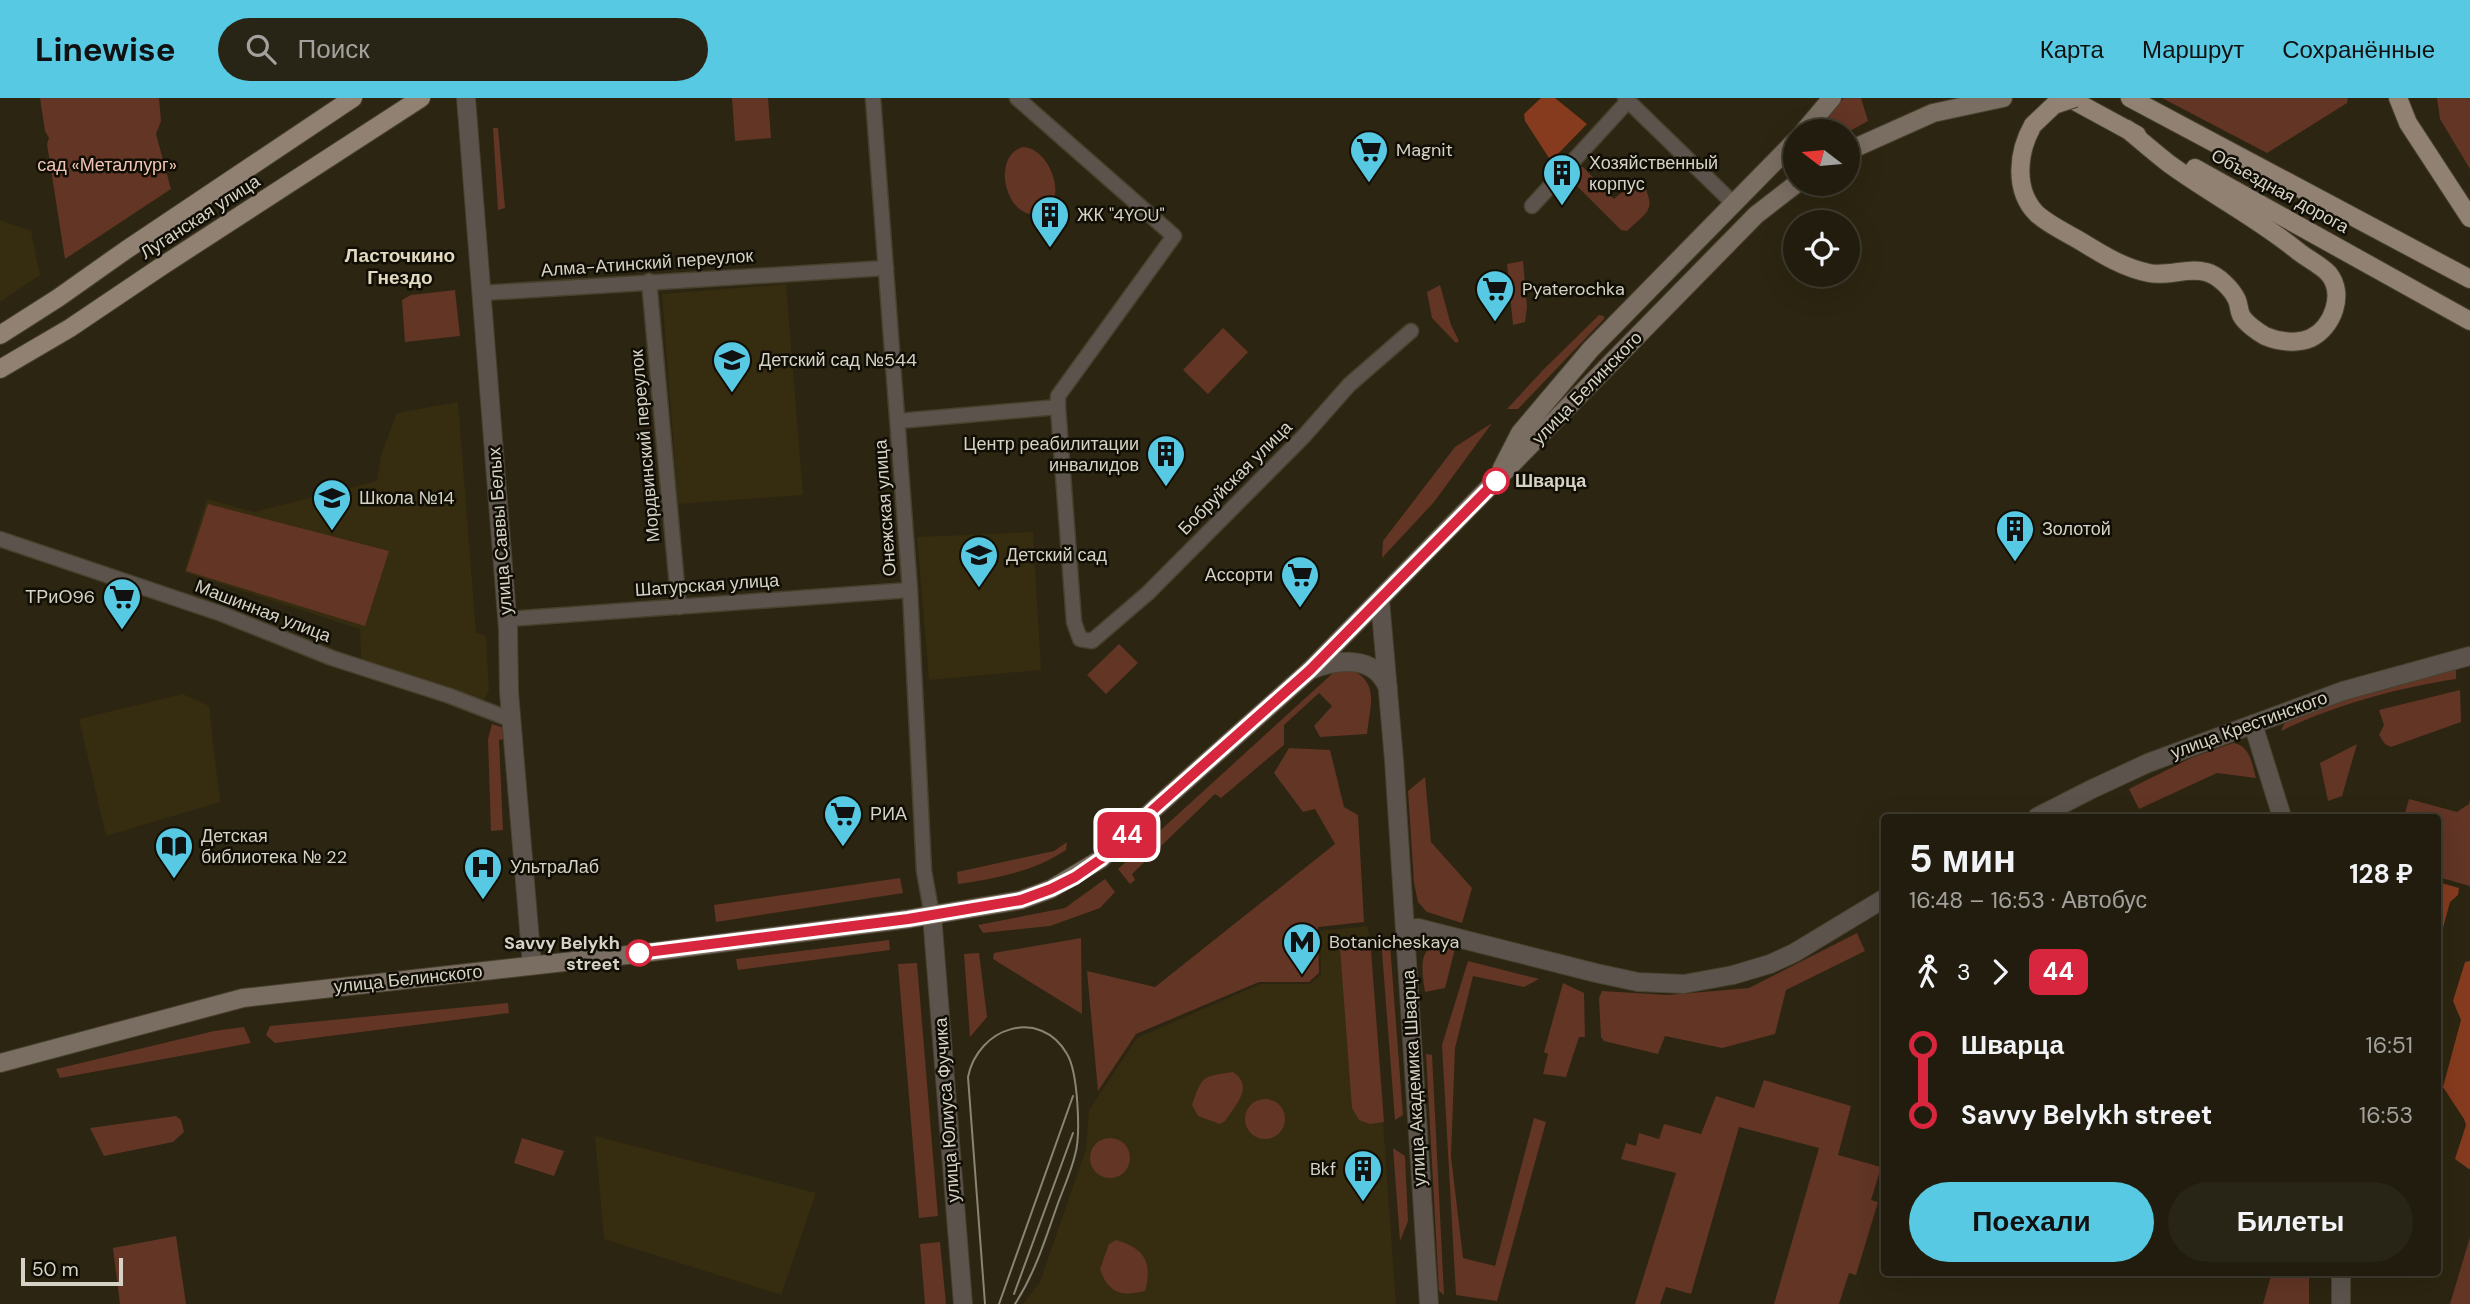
<!DOCTYPE html>
<html lang="ru">
<head>
<meta charset="utf-8">
<style>
  :root { --surface:#211c0d; --page:#292516; --text:#f1f3f6; --muted:#a2a19d; --line:#3e3a2e; --accent:#57c9e2 }
  body { margin:0; font-family:"DM Sans",sans-serif; background:var(--page); color:var(--text); height:100vh; display:flex; flex-direction:column; font-size:26px; white-space:nowrap }
  * { box-sizing:border-box; margin:0 }
  p { font-size:23px; color:var(--muted) }
  .icon { flex:none; width:38px; height:38px; fill:none; stroke:currentColor; stroke-width:2; stroke-linecap:round; stroke-linejoin:round }
  .map { position:relative; flex:1; overflow:hidden }
  .side { position:absolute; left:1881px; top:716px; width:560px; height:462px; display:flex; flex-direction:column; background:var(--surface); border-radius:7px; box-shadow:0 7px 28px #0002,0 0 0 2px var(--line) }
  .side>* { flex:none }
  .badge { padding:0 14px; border-radius:10px; font-size:24px; line-height:46px }
  .needle { width:46px; rotate:286deg }
  .buttons { position:absolute; left:1783px; top:21px; display:grid; gap:14px }
  .buttons a { display:grid; place-items:center; width:77px; height:77px; border-radius:50%; background:var(--surface); box-shadow:0 7px 28px #0002,0 0 0 2px var(--line); font-size:35px }
  .scale { position:absolute; left:21px; bottom:18px; width:102px; box-sizing:border-box; padding-left:7px; border:4px solid #d6d2c5; border-top:0; font-size:19px; line-height:24px; white-space:nowrap; color:#d6d2c5; -webkit-text-stroke:5px #110e06; paint-order:stroke }
  .map>.badge { position:absolute; translate:-50% -50%; box-shadow:0 0 0 4px #fff }
  .legs { display:flex; align-items:center; gap:10px; height:77px; padding:0 28px; font-size:23px }
  .legs p { margin-inline-start:auto }
  .headline { display:flex; align-items:center; justify-content:space-between; height:119px; padding:0 28px }
  h1 { font-size:38px; font-weight:700; line-height:52px }
  .button { display:flex; gap:14px; margin-top:auto; padding:14px 28px }
  .button a { flex:1; height:80px; border-radius:42px; background:var(--accent); color:#111; font-size:28px; font-weight:700; line-height:80px; text-align:center }
  .button a+a { background:var(--page); color:var(--text) }
  ul { padding:0 28px; list-style:none }
  li { display:flex; align-items:center; gap:24px; height:70px; font-size:26px }
  li i { display:grid; place-items:center; width:10px; height:100%; margin:0 9px; background:currentColor }
  li i::after { content:''; width:18px; height:18px; margin:-9px; border:5px solid; border-radius:50%; background:var(--surface) }
  li p { margin-inline-start:auto }
  li:first-child i { background:linear-gradient(#0000 50%,currentColor 0) }
  li:last-child i { background:linear-gradient(currentColor 50%,#0000 0) }
  header { display:flex; align-items:center; gap:42px; box-sizing:border-box; height:98px; padding:0 35px; background:var(--accent); color:#111 }
  header strong { font-size:33px }
  nav { display:flex; gap:38px; margin-inline-start:auto; font-size:24px }
  .search { width:490px; height:63px; background:var(--page); display:flex; align-items:center; gap:18px; box-sizing:border-box; padding:0 24px; border-radius:38px; color:var(--muted); font-size:26px }
  .map>svg:first-child { display:block }
  .built { fill:#362c10 }
  .green { fill:#623525 }
  .forest { fill:#863b1e }
  .lines { fill:none; stroke-linecap:round; stroke-linejoin:round }
  .minor-casing { stroke:#47412e; stroke-width:17 }
  .tertiary-casing { stroke:#47412e; stroke-width:20 }
  .secondary-casing { stroke:#47412e; stroke-width:20 }
  .primary-casing { stroke:#47412e; stroke-width:20 }
  .minor { stroke:#5c544c; stroke-width:14 }
  .tertiary { stroke:#5c544c; stroke-width:18 }
  .secondary { stroke:#7a6d62; stroke-width:18 }
  .primary { stroke:#918172; stroke-width:18 }
  .tram { stroke:#898473; stroke-width:2 }
  .primary-bridge-casing { stroke:#47412e; stroke-width:20; stroke-linecap:butt }
  .primary-bridge { stroke:#918172; stroke-width:18 }
  .line-1-casing { stroke:#fff; stroke-width:16 }
  .line-1 { stroke:#d7263d; stroke-width:10 }
  .stop-1-dot { fill:#fff; stroke:#d7263d; stroke-width:3.5 }
  .labels { text-anchor:middle; stroke-width:5; stroke-linejoin:round; paint-order:stroke }
  .poi-label { font-size:18px; fill:#d6d2c5; stroke:#110e06; text-anchor:start }
  .park-label { font-size:18px; fill:#f1c4b4; stroke:#110e06 }
  .street-label { font-size:18px; fill:#d6d2c5; stroke:#110e06 }
  .stop-label { font-size:18px; font-weight:bold; fill:#d6d2c5; stroke:#110e06; text-anchor:start }
  .neighbourhood-label { font-size:19px; font-weight:bold; fill:#e2d9c0; stroke:#110e06 }
</style>
</head>
<body>
<header>
<strong>Linewise</strong>
<div class="search"><svg class="icon" aria-label="search" viewBox="0 0 24 24"><circle cx="10" cy="10" r="6"/><path d="M15 15l6 6"/></svg>Поиск</div>
<nav><a>Карта</a><a>Маршрут</a><a>Сохранённые</a></nav>
</header>
<div class="map">
<svg width="2470" height="1206" viewBox="0 0 2470 1206">
  <rect width="100%" height="100%" fill="#2c2511"/>
  <g class="built">
    <polygon points="0,122 31,133 40,177 0,204"/>
    <polygon points="786,186 803,397 678,406 662,196"/>
    <polygon points="458,304 476,535 486,538 489,592 484,602 361,561 360,531 184,474 207,401 254,414 377,383 381,357 397,315"/>
    <polygon points="1033,434 1041,572 929,582 917,439"/>
    <polygon points="183,596 209,608 220,704 106,738 79,621"/>
    <polygon points="1367,828 1370,839 1396,1206 1023,1206 1040,1184 1086,1051 1089,1012 1137,940 1260,886 1310,886 1321,876 1320,833"/>
    <polygon points="595,1038 816,1095 781,1197 604,1141"/>
  </g>
  <g class="green">
    <polygon points="40,0 159,0 161,23 156,36 171,91 65,161 47,46 49,40 45,33"/>
    <polygon points="732,0 768,0 771,40 735,43"/>
    <polygon points="1844,0 1861,0 1868,23 1848,34 1813,33"/>
    <polygon points="2162,0 2348,0 2347,5 2267,55"/>
    <polygon points="2437,0 2470,0 2470,71 2440,21"/>
    <polygon points="498,30 505,110 498,112 493,30"/>
    <path d="M1023,49C1051,50 1069,105 1042,115C1007,127 989,58 1023,49Z"/>
    <path d="M1578,69H1583L1614,101L1635,83H1642C1657,113 1648,113 1627,133L1621,132L1571,82L1570,77Z"/>
    <polygon points="1523,163 1527,209 1525,224 1513,227 1507,166"/>
    <polygon points="1440,187 1451,227 1459,243 1456,245 1432,220 1427,194"/>
    <polygon points="455,192 460,238 405,244 402,202 411,197"/>
    <polygon points="1599,217 1604,218 1604,221 1518,311 1507,311 1543,272"/>
    <polygon points="1223,230 1248,254 1208,296 1183,272"/>
    <polygon points="1492,325 1434,404 1382,460 1383,443 1455,349"/>
    <polygon points="208,406 389,453 365,528 186,473"/>
    <polygon points="1119,546 1138,565 1106,596 1087,577"/>
    <path d="M2456,569V581C2400,589 2332,608 2281,633L2287,620L2355,597Z"/>
    <path d="M1347,570C1381,583 1370,606 1367,636L1320,639L1314,628L1332,608L1319,595L1284,627V647L1221,700L1215,696L1132,776L1135,782L1130,786L1118,771L1334,574Z"/>
    <polygon points="2460,592 2461,624 2391,649 2385,646 2379,637 2384,627 2379,612"/>
    <polygon points="492,626 504,630 505,641 499,642 503,732 491,733 488,641"/>
    <path d="M2233,645C2250,647 2252,666 2256,680L2217,675L2139,711L2129,691L2191,660Z"/>
    <polygon points="2357,646 2342,698 2328,703 2320,665"/>
    <polygon points="1289,650 1330,652 1344,709 1358,717 1364,824 1318,829 1319,875 1309,884 1259,884 1136,936 1098,993 1087,873 1155,889 1335,746 1315,711 1303,714 1274,675"/>
    <polygon points="1425,679 1431,744 1472,790 1462,825 1427,814 1418,804 1414,785 1408,693"/>
    <polygon points="2409,701 2457,714 2469,706 2470,702 2470,788 2438,779 2438,719 2404,719"/>
    <path d="M1067,744L1066,752C1033,774 997,780 958,786L957,774L1054,753Z"/>
    <polygon points="900,780 903,795 716,824 714,807"/>
    <polygon points="1105,781 1115,794 1100,810 1050,828 983,835 978,827 1065,810"/>
    <polygon points="1857,835 1865,853 1786,892 1775,936 1722,950 1665,938 1658,956 1604,943 1601,939 1599,900 1602,893 1668,897 1749,890"/>
    <polygon points="1370,839 1384,1024 1370,1026 1359,1022 1352,1010 1340,850 1341,843 1347,840"/>
    <polygon points="1081,840 1082,916 993,861 994,855"/>
    <polygon points="1381,841 1390,847 1403,1017 1395,1022"/>
    <polygon points="889,842 890,852 738,872 736,861"/>
    <path d="M1440,846L1455,851L1445,890L1425,894C1423,877 1416,849 1440,846Z"/>
    <polygon points="979,855 987,919 970,939 964,856"/>
    <polygon points="1468,863 1539,881 1524,889 1473,878 1455,950 1451,1058 1463,1160 1495,1168 1534,1020 1546,1024 1497,1203 1456,1197 1442,947"/>
    <polygon points="917,865 938,1118 919,1120 898,866"/>
    <polygon points="1563,885 1584,895 1585,939 1579,939 1566,979 1543,976 1548,956 1544,954"/>
    <polygon points="508,905 509,915 275,945 266,937 270,928"/>
    <polygon points="244,929 251,945 60,980 56,971 214,933"/>
    <polygon points="1426,956 1432,957 1444,1197 1439,1193"/>
    <path d="M1233,974C1255,988 1235,1008 1225,1023L1220,1026L1198,1018L1192,1007C1203,976 1202,979 1233,974Z"/>
    <polygon points="1764,982 1851,1008 1838,1057 1881,1069 1871,1102 1878,1104 1856,1177 1849,1175 1839,1206 1774,1206 1819,1050 1739,1029 1691,1196 1666,1189 1660,1206 1635,1206 1676,1075 1621,1061 1626,1045 1636,1048 1639,1035 1659,1041 1664,1026 1701,1036 1716,998 1754,1010"/>
    <circle cx="1265" cy="1021" r="20"/>
    <polygon points="176,1018 181,1022 184,1034 173,1044 104,1058 90,1030"/>
    <polygon points="522,1040 564,1053 554,1078 514,1065"/>
    <circle cx="1110" cy="1060" r="20"/>
    <polygon points="1393,1050 1405,1058 1408,1123 1400,1143"/>
    <polygon points="176,1138 186,1206 120,1206 113,1150"/>
    <polygon points="2470,1139 2470,1206 2450,1206"/>
    <path d="M1116,1142C1144,1150 1153,1164 1145,1193C1121,1199 1108,1195 1100,1171L1109,1146Z"/>
    <polygon points="940,1144 946,1206 925,1206 920,1146"/>
    <polygon points="2272,1174 2309,1174 2309,1206 2263,1206"/>
  </g>
  <g class="forest">
    <polygon points="1541,0 1555,0 1587,26 1551,63 1525,23 1524,16"/>
    <polygon points="2438,784 2459,790 2458,797 2450,804 2443,830 2438,828"/>
    <polygon points="2470,863 2470,1071 2469,1071 2455,1061 2466,1027 2464,1021 2443,989 2461,922 2453,903 2465,864"/>
  </g>
  <g class="lines">
    <defs>
      <g id="minor">
        <polyline points="873,0 910,492 924,773 932,817"/>
        <polyline points="1625,0 1733,105"/>
        <polyline points="1532,108 1628,3"/>
        <polyline points="649,183 679,509"/>
        <polyline points="482,195 886,170"/>
        <polyline points="1058,309 1074,524 1080,541 1092,543 1148,495 1304,338 1349,287 1411,233"/>
        <polyline points="898,323 1058,309 1058,298 1174,138 1017,0"/>
        <polyline points="0,441 222,516 332,560 450,598 512,622"/>
        <polyline points="507,521 910,492"/>
      </g>
      <g id="tertiary">
        <polyline points="466,0 508,531 509,594 532,867"/>
        <polyline points="1380,502 1394,662 1429,1206"/>
        <path d="M1310,572C1337,562 1374,555 1388,590"/>
        <polyline points="2253,626 2282,719"/>
        <polyline points="2037,719 2092,691 2148,665 2343,593 2470,558"/>
        <polyline points="932,817 963,1206"/>
        <polyline points="1405,831 1418,830 1596,875 1638,884 1684,886 1733,877 1770,866 1794,855 1885,800"/>
        <polyline points="2341,1206 2341,1174"/>
      </g>
      <g id="secondary">
        <polyline points="1804,33 1832,0"/>
        <polyline points="1848,53 1933,15 2003,0"/>
        <polyline points="1502,370 1520,335 1591,251 1796,42"/>
        <polyline points="0,965 243,900 636,856 908,821 1021,802 1051,791 1101,761 1155,710 1310,572 1756,117 1796,86"/>
      </g>
      <g id="primary">
        <polyline points="2069,0 2137,37"/>
        <polyline points="2130,0 2470,181"/>
        <polyline points="2398,0 2408,25 2470,120"/>
        <path d="M2033,27C2018,53 2013,92 2037,116C2049,127 2067,135 2082,144C2103,157 2124,170 2149,175C2168,179 2187,169 2206,174C2218,177 2232,191 2237,202C2239,207 2239,213 2241,217C2245,225 2258,234 2265,238C2279,244 2297,246 2311,240C2333,229 2345,196 2329,176C2322,168 2308,161 2299,154C2258,120 2210,96 2168,65C2154,54 2140,42 2127,31"/>
        <polyline points="2195,70 2470,223"/>
        <polyline points="0,237 58,200 126,152 353,0"/>
        <polyline points="0,271 70,230 162,168 421,0"/>
      </g>
    </defs>
    <use href="#minor" class="minor-casing"/>
    <use href="#tertiary" class="tertiary-casing"/>
    <use href="#secondary" class="secondary-casing"/>
    <use href="#primary" class="primary-casing"/>
    <use href="#minor" class="minor"/>
    <use href="#tertiary" class="tertiary"/>
    <use href="#secondary" class="secondary"/>
    <use href="#primary" class="primary"/>
    <g class="tram">
      <polyline points="1014,1196 1073,1035"/>
      <path d="M985,1206L968,979C978,929 1040,909 1067,956C1078,974 1081,1037 1075,1057C1071,1074 1063,1091 1057,1108C1045,1142 1035,1175 1015,1206"/>
      <polyline points="999,1206 1073,998"/>
    </g>
    <defs>
      <polyline id="primary-bridge" points="2033,27 2054,7 2075,0"/>
    </defs>
    <use href="#primary-bridge" class="primary-bridge-casing"/>
    <use href="#primary-bridge" class="primary-bridge"/>
  </g>
  <g class="lines">
    <defs>
      <polyline id="line-1" points="639,855 908,821 1021,802 1051,791 1075,779 1101,761 1155,710 1310,572 1496,383"/>
    </defs>
    <use href="#line-1" class="line-1-casing"/>
    <use href="#line-1" class="line-1"/>
  </g>
  <defs>
    <symbol id="supermarket-pin" viewBox="-11 -11 22 30"><path d="M0 17L-7.5 6A9.5 9.5 0 1 1 7.5 6Z" fill="#57c9e2" stroke="#110e06"/><path d="M-6-5.5h2.5l.6 2H6L4.5 2H-2.5L-4.4-4H-6ZM-1.5 3.2a1.3 1.3 0 1 0 .1 0ZM3 3.2a1.3 1.3 0 1 0 .1 0Z" fill="#111"/></symbol>
    <symbol id="building-pin" viewBox="-11 -11 22 30"><path d="M0 17L-7.5 6A9.5 9.5 0 1 1 7.5 6Z" fill="#57c9e2" stroke="#110e06"/><path d="M-4-6H4V6H1V3H-1V6H-4ZM-2.5-4.3h1.7v1.8h-1.7ZM.8-4.3h1.7v1.8H.8ZM-2.5-1h1.7V.8h-1.7ZM.8-1h1.7V.8H.8Z" fill="#111"/></symbol>
    <symbol id="school-pin" viewBox="-11 -11 22 30"><path d="M0 17L-7.5 6A9.5 9.5 0 1 1 7.5 6Z" fill="#57c9e2" stroke="#110e06"/><path d="M0-5L7-2L0 1L-7-2ZM-4 1L0 2.5L4 1V4Q0 6-4 4Z" fill="#111"/></symbol>
    <symbol id="library-pin" viewBox="-11 -11 22 30"><path d="M0 17L-7.5 6A9.5 9.5 0 1 1 7.5 6Z" fill="#57c9e2" stroke="#110e06"/><path d="M-6-4Q-3-5.5-.7-3.5V5Q-3 3-6 4ZM6-4Q3-5.5 .7-3.5V5Q3 3 6 4Z" fill="#111"/></symbol>
    <symbol id="hospital-pin" viewBox="-11 -11 22 30"><path d="M0 17L-7.5 6A9.5 9.5 0 1 1 7.5 6Z" fill="#57c9e2" stroke="#110e06"/><path d="M-5-5h3v3.5h4V-5h3V5h-3V1.5h-4V5h-3Z" fill="#111"/></symbol>
    <symbol id="metro-pin" viewBox="-11 -11 22 30"><path d="M0 17L-7.5 6A9.5 9.5 0 1 1 7.5 6Z" fill="#57c9e2" stroke="#110e06"/><path d="M-5.5 5V-5H-3L0 0L3-5H5.5V5H3V-.5L0 4L-3-.5V5Z" fill="#111"/></symbol>
  </defs>
  <g fill-rule="evenodd">
    <use href="#supermarket-pin" x="1347" y="30" width="44" height="60"/>
    <use href="#building-pin" x="1540" y="53" width="44" height="60"/>
    <use href="#building-pin" x="1028" y="95" width="44" height="60"/>
    <use href="#supermarket-pin" x="1473" y="169" width="44" height="60"/>
    <use href="#school-pin" x="710" y="240" width="44" height="60"/>
    <use href="#building-pin" x="1144" y="334" width="44" height="60"/>
    <use href="#school-pin" x="310" y="378" width="44" height="60"/>
    <use href="#building-pin" x="1993" y="409" width="44" height="60"/>
    <use href="#school-pin" x="957" y="435" width="44" height="60"/>
    <use href="#supermarket-pin" x="1278" y="455" width="44" height="60"/>
    <use href="#supermarket-pin" x="100" y="477" width="44" height="60"/>
    <use href="#supermarket-pin" x="821" y="694" width="44" height="60"/>
    <use href="#library-pin" x="152" y="726" width="44" height="60"/>
    <use href="#hospital-pin" x="461" y="747" width="44" height="60"/>
    <use href="#metro-pin" x="1280" y="822" width="44" height="60"/>
    <use href="#building-pin" x="1341" y="1049" width="44" height="60"/>
  </g>
  <g class="stop-1-dot">
    <circle cx="1496" cy="383" r="12"/>
    <circle cx="639" cy="855" r="12"/>
  </g>
  <g class="labels">
    <g class="poi-label">
      <text x="1396" y="58">Magnit</text>
      <text x="1589" y="71">Хозяйственный<tspan x="1589" dy="21">корпус</tspan></text>
      <text x="1077" y="123">ЖК "4YOU"</text>
      <text x="1522" y="197">Pyaterochka</text>
      <text x="759" y="268">Детский сад №544</text>
      <text x="1139" y="352" text-anchor="end">Центр реабилитации<tspan x="1139" dy="21">инвалидов</tspan></text>
      <text x="359" y="406">Школа №14</text>
      <text x="2042" y="437">Золотой</text>
      <text x="1006" y="463">Детский сад</text>
      <text x="1273" y="483" text-anchor="end">Ассорти</text>
      <text x="95" y="505" text-anchor="end">ТРиО96</text>
      <text x="870" y="722">РИА</text>
      <text x="201" y="744">Детская<tspan x="201" dy="21">библиотека № 22</tspan></text>
      <text x="510" y="775">УльтраЛаб</text>
      <text x="1329" y="850">Botanicheskaya</text>
      <text x="1336" y="1077" text-anchor="end">Bkf</text>
    </g>
    <g class="park-label">
      <text x="107" y="73">сад «Металлург»</text>
    </g>
    <g class="street-label">
      <text transform="translate(2280 93) rotate(29)" y="6">Объездная дорога</text>
      <text transform="translate(200 119) rotate(-33)" y="6">Луганская улица</text>
      <text transform="translate(647 165) rotate(-4)" y="6">Алма-Атинский переулок</text>
      <text transform="translate(1587 290) rotate(-46)" y="6">улица Белинского</text>
      <text transform="translate(645 348) rotate(-95)" y="6">Мордвинский переулок</text>
      <text transform="translate(1235 380) rotate(-45)" y="6">Бобруйская улица</text>
      <text transform="translate(885 410) rotate(-94)" y="6">Онежская улица</text>
      <text transform="translate(500 433) rotate(-94)" y="6">улица Саввы Белых</text>
      <text transform="translate(707 487) rotate(-4)" y="6">Шатурская улица</text>
      <text transform="translate(263 513) rotate(21)" y="6">Машинная улица</text>
      <text transform="translate(2249 627) rotate(-20)" y="6">улица Крестинского</text>
      <text transform="translate(408 881) rotate(-6)" y="6">улица Белинского</text>
      <text transform="translate(1414 980) rotate(-93)" y="6">улица Академика Шварца</text>
      <text transform="translate(947 1012) rotate(-94)" y="6">улица Юлиуса Фучика</text>
    </g>
    <g class="stop-label">
      <text x="1515" y="389">Шварца</text>
      <text x="620" y="851" text-anchor="end">Savvy Belykh<tspan x="620" dy="21">street</tspan></text>
    </g>
    <g class="neighbourhood-label">
      <text x="400" y="164">Ласточкино<tspan x="400" dy="22">Гнездо</tspan></text>
    </g>
  </g>
</svg>
<div class="buttons">
<a><svg class="needle" viewBox="-14 -14 28 28"><path d="M0-13l5 13h-10z" fill="#e53935"/><path d="M0 13l5-13h-10z" fill="#a2a19d"/></svg></a>
<a><svg class="icon" aria-label="locate" viewBox="0 0 24 24"><circle cx="12" cy="12" r="6"/><path d="M12 2v4M12 18v4M2 12h4M18 12h4"/></svg></a>
</div>
<div class="scale">50 m</div>
<b class="badge" style="left:1127px;top:737px;background:#d7263d;color:#fff">44</b>
<section class="side">
<div class="headline"><div><h1>5 мин</h1><p>16:48 – 16:53 · Автобус</p></div><b>128 ₽</b></div>
<div class="legs"><svg class="icon" aria-label="walk" viewBox="0 0 24 24"><circle cx="13" cy="4" r="2"/><path d="M13 8l-2 6 4 7M11 14l-3 7M7 12l3-4h3l4 4"/></svg>3<svg class="icon" aria-label="forward" viewBox="0 0 24 24"><path d="M9 5l7 7-7 7"/></svg><b class="badge" style="background:#d7263d;color:#fff">44</b></div>
<ul>
<li><i style="color:#d7263d"></i><b>Шварца</b><p>16:51</p></li>
<li><i style="color:#d7263d"></i><b>Savvy Belykh street</b><p>16:53</p></li>
</ul>
<div class="button"><a>Поехали</a><a>Билеты</a></div>
</section>
</div>
</body>
</html>
